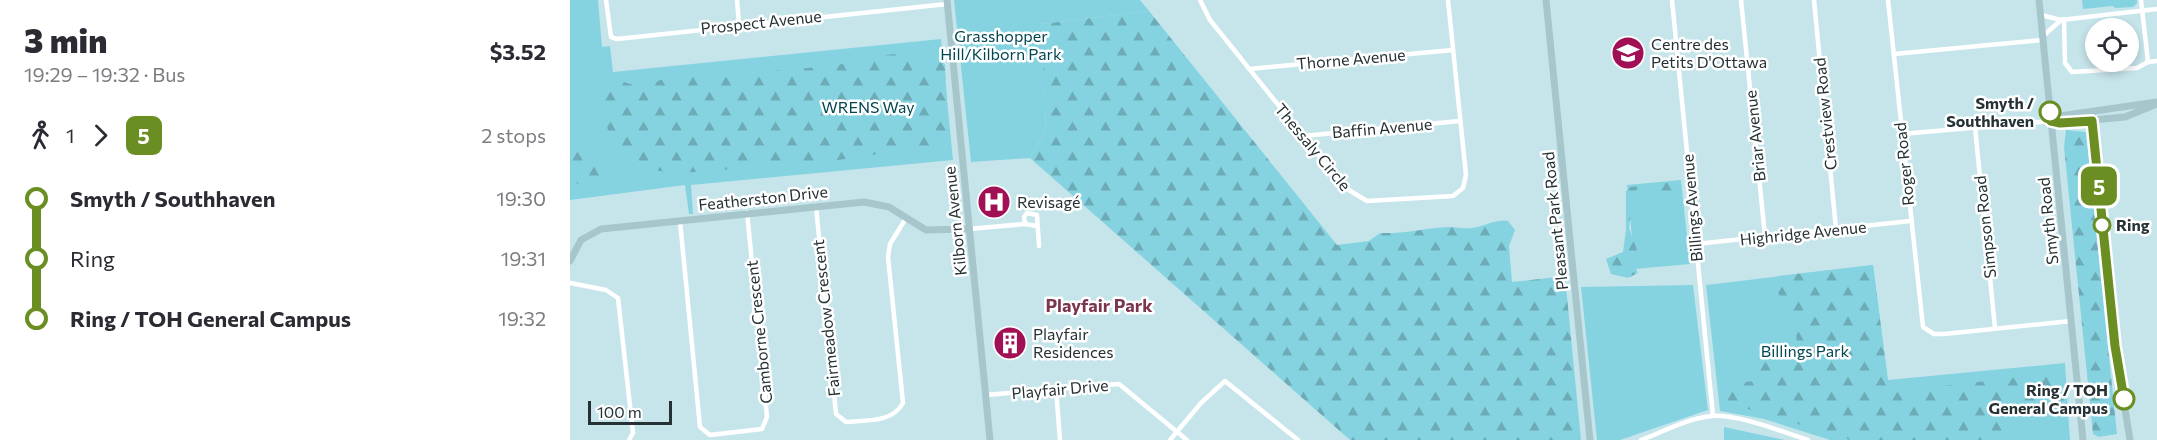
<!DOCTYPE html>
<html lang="en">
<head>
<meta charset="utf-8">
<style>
  :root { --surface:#fff; --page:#f2f2f3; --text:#2b2b33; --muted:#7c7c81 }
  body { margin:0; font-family:Commissioner,sans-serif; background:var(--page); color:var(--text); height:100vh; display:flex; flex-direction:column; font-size:22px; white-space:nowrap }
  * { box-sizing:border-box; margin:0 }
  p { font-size:20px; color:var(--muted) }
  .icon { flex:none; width:33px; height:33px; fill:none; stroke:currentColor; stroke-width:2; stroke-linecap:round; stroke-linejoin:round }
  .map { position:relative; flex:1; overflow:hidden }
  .drawer { display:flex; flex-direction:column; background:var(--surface); width:570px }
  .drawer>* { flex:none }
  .badge { padding:0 12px; border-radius:9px; font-size:21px; line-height:39px }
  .controls { position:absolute; left:1515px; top:18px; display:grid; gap:12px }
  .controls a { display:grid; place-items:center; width:54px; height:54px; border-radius:50%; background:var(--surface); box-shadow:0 3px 9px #0003; font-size:30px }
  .scale { position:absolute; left:18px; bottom:15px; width:84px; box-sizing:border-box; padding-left:6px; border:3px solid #253134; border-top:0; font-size:16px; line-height:21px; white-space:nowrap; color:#253134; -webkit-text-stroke:4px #fff; paint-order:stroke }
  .map>.badge { position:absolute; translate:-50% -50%; box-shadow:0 0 0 3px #fff }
  .legs { display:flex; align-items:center; gap:9px; height:66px; padding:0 24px; font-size:20px }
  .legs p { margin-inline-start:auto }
  .summary { display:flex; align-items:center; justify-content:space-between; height:102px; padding:0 24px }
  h1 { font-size:33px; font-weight:800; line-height:45px }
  ul { padding:0 24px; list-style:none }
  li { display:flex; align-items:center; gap:21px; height:60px; font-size:22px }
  li i { display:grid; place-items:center; width:9px; height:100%; margin:0 8px; background:currentColor }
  li i::after { content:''; width:15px; height:15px; margin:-8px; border:4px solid; border-radius:50%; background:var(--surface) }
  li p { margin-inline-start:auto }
  li:first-child i { background:linear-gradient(#0000 50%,currentColor 0) }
  li:last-child i { background:linear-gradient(currentColor 50%,#0000 0) }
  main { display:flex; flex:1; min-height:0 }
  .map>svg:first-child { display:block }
  .green { fill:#85d3e1 }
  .forest { fill:url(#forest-firs) }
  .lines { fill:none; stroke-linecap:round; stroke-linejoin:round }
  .street { stroke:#fff; stroke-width:4.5 }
  .secondary { stroke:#a6c6cc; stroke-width:7 }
  .line-1-casing { stroke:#fff; stroke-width:14 }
  .line-1 { stroke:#6b8e23; stroke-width:9 }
  .stop-1-dot { fill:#fff; stroke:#6b8e23; stroke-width:3 }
  .labels { text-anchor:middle; stroke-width:5; stroke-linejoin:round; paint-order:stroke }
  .street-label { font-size:16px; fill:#253134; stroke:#fff }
  .park-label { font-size:16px; fill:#004650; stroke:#fff }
  .poi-label { font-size:16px; fill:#253134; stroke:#fff; text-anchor:start }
  .stop-label { font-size:16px; font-weight:bold; fill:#253134; stroke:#fff; text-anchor:end }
  .neighbourhood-label { font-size:18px; font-weight:bold; fill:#7b354e; stroke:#fff }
</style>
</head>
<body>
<main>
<section class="drawer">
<div class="summary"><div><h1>3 min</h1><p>19:29 – 19:32 · Bus</p></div><b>$3.52</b></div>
<div class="legs"><svg class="icon" aria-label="walk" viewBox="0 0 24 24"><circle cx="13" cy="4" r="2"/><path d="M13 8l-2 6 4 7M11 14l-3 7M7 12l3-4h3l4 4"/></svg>1<svg class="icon" aria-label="forward" viewBox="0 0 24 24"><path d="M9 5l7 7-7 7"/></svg><b class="badge" style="background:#6b8e23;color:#fff">5</b><p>2 stops</p></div>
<ul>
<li><i style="color:#6b8e23"></i><b>Smyth / Southhaven</b><p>19:30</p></li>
<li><i style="color:#6b8e23"></i><span>Ring</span><p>19:31</p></li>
<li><i style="color:#6b8e23"></i><b>Ring / TOH General Campus</b><p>19:32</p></li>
</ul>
</section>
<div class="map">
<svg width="1587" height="440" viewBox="0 0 1587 440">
  <defs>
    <pattern id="forest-firs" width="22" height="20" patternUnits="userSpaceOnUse" patternTransform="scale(1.5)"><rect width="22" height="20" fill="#85d3e1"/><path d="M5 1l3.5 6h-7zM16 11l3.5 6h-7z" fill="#6dacb7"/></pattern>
  </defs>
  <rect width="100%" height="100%" fill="#c6e5eb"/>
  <g class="green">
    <polygon points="0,0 28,0 32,47 40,46 43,72 371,39 383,160 121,185 123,214 119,214 115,185 0,200"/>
    <polygon points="384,0 570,0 579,11 472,24 476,130 460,158 401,162"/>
    <polygon points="1512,0 1567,0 1567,3 1563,7 1545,8 1543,6 1513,9"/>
    <polygon points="1111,180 1120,264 1065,269 1057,185"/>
    <polygon points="1303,265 1318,380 1495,363 1500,440 1260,440 1194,419 1150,411 1136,285"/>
    <polygon points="1123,285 1138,410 1050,440 1027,440 1011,287"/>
    <polygon points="1154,427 1215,440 1154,440"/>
  </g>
  <g class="forest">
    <path d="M579,11L767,245L799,241L810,233C836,234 855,228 879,227C886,227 895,229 902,228C916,226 924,219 938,221L945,230L939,246L942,282L995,276L1011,440H780L460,158L476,130L471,24Z"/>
    <path d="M323,54L372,61L375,65L379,141L376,144L268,160L112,173L89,171L41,146L33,106L38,72C52,84 73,91 90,80L261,66Z"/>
    <polygon points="1496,130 1516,132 1547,434 1529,437 1523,434 1494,147"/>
    <polygon points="12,143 29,149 33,154 33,182 0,184 0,162"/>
    <polygon points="1106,182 1110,184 1110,194 1106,197 1097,195 1090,198 1068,189 1064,191 1059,228 1068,253 1065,266 1068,273 1058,278 1041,274 1036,259 1053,252 1056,230 1056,191 1060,187"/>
    <path d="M1303,265L1319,390C1376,388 1433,376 1490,376L1494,401C1466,403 1434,407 1432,440H1280L1155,402L1153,394L1164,376H1173L1176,382L1185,381L1188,370L1177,357L1228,356L1226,333L1207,290V276Z"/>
  </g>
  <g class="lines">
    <g class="street">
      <polyline points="36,0 41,37 47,39 377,4"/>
      <polyline points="167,0 169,24"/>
      <polyline points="630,0 640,20 774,187 797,201 883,196 893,188 896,175 878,0"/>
      <polyline points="1102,0 1143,416"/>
      <polyline points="1171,0 1195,236"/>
      <polyline points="1244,0 1266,229"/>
      <polyline points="1318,0 1353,327 1364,334 1374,334 1501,321"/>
      <polyline points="1571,0 1578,62"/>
      <polyline points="1471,15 1491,20 1587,9"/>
      <polyline points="1494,19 1495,63 1502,72 1567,68 1578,62 1587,61"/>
      <polyline points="1473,36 1491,20"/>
      <polyline points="1324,54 1473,40"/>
      <polyline points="679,69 883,50"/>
      <polyline points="1405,127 1425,328"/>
      <polyline points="1331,134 1481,121"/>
      <polyline points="733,136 890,121"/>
      <path d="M246,206L266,414L276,422C297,420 322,423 333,403L318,257L320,244L336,218"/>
      <polyline points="110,221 130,427 140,435 192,429 197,417 177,212"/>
      <polyline points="455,224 454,217 457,213 467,215 469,246"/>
      <polyline points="399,229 455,224 467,226"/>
      <polyline points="1126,244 1340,221"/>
      <polyline points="0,283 36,290 48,298 63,433 59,440"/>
      <polyline points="486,389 490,440"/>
      <polyline points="416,395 549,384 617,440"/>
      <polyline points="600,440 631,403 655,381 728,440"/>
      <path d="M1071,440C1093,432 1118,418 1142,416C1168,414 1213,432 1238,440"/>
    </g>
    <g class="secondary">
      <polyline points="377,0 420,440"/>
      <polyline points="976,0 1020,440"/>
      <polyline points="1469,0 1513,440"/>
      <polyline points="1522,112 1545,347 1560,440"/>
      <polyline points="1481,121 1490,123 1555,117 1587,104"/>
      <polyline points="1481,121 1490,116 1587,102"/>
      <polyline points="0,261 11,240 31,229 294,202 319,207 356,230 399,229"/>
    </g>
  </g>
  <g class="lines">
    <defs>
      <polyline id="line-1" points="1480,112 1481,121 1490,123 1522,121 1545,346 1554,399"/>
    </defs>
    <use href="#line-1" class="line-1-casing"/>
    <use href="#line-1" class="line-1"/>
  </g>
  <defs>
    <symbol id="school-disc" viewBox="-11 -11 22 22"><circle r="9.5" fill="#a10f54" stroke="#fff"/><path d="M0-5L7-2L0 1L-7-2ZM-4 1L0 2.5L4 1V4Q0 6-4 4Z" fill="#fff"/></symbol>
    <symbol id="hospital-disc" viewBox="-11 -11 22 22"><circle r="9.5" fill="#a10f54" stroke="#fff"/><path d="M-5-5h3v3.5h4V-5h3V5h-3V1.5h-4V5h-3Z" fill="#fff"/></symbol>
    <symbol id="building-disc" viewBox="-11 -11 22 22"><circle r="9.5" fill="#a10f54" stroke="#fff"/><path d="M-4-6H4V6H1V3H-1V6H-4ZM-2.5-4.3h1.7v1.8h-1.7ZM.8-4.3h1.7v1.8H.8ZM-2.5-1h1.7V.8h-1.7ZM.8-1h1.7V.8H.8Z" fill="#fff"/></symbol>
  </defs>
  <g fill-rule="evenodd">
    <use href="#school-disc" x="1039" y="34" width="38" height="38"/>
    <use href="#hospital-disc" x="405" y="183" width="38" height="38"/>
    <use href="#building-disc" x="421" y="324" width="38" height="38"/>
  </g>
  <g class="stop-1-dot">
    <circle cx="1480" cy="112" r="10"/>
    <circle cx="1532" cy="225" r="8"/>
    <circle cx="1554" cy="399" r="10"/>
  </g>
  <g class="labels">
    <g class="street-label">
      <text transform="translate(191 22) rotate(-6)" y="6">Prospect Avenue</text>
      <text transform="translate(781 59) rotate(-5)" y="6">Thorne Avenue</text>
      <text transform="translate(1255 114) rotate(-96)" y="6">Crestview Road</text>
      <text transform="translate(812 128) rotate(-5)" y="6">Baffin Avenue</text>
      <text transform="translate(1185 136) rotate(-96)" y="6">Briar Avenue</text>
      <text transform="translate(743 147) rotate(50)" y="6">Thessaly Circle</text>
      <text transform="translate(1334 164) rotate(-96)" y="6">Roger Road</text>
      <text transform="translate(193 198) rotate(-6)" y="6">Featherston Drive</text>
      <text transform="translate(1122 208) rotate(-95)" y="6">Billings Avenue</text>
      <text transform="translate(385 221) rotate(-96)" y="6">Kilborn Avenue</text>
      <text transform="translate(985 221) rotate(-96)" y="6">Pleasant Park Road</text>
      <text transform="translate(1478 221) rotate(-96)" y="6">Smyth Road</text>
      <text transform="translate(1415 227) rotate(-96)" y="6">Simpson Road</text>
      <text transform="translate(1233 233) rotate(-6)" y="6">Highridge Avenue</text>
      <text transform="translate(256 318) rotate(-96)" y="6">Fairmeadow Crescent</text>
      <text transform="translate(189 332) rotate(-96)" y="6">Camborne Crescent</text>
      <text transform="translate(490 389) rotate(-5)" y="6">Playfair Drive</text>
    </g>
    <g class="park-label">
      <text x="431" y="42">Grasshopper<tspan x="431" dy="18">Hill/Kilborn Park</tspan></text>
      <text x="298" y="113">WRENS Way</text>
      <text x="1235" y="357">Billings Park</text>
    </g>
    <g class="poi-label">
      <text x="1081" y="50">Centre des<tspan x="1081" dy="18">Petits D'Ottawa</tspan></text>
      <text x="447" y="208">Revisagé</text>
      <text x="463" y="340">Playfair<tspan x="463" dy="18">Residences</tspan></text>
    </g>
    <g class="stop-label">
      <text x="1464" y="109">Smyth /<tspan x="1464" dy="18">Southhaven</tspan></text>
      <text x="1546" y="231" text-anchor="start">Ring</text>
      <text x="1538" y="396">Ring / TOH<tspan x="1538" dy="18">General Campus</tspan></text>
    </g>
    <g class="neighbourhood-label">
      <text x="529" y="312">Playfair Park</text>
    </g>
  </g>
</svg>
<div class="controls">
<a><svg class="icon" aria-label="locate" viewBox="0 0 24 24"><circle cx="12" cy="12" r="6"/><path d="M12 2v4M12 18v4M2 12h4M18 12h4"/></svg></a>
</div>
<div class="scale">100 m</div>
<b class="badge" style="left:1529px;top:186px;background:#6b8e23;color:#fff">5</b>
</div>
</main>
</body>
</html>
